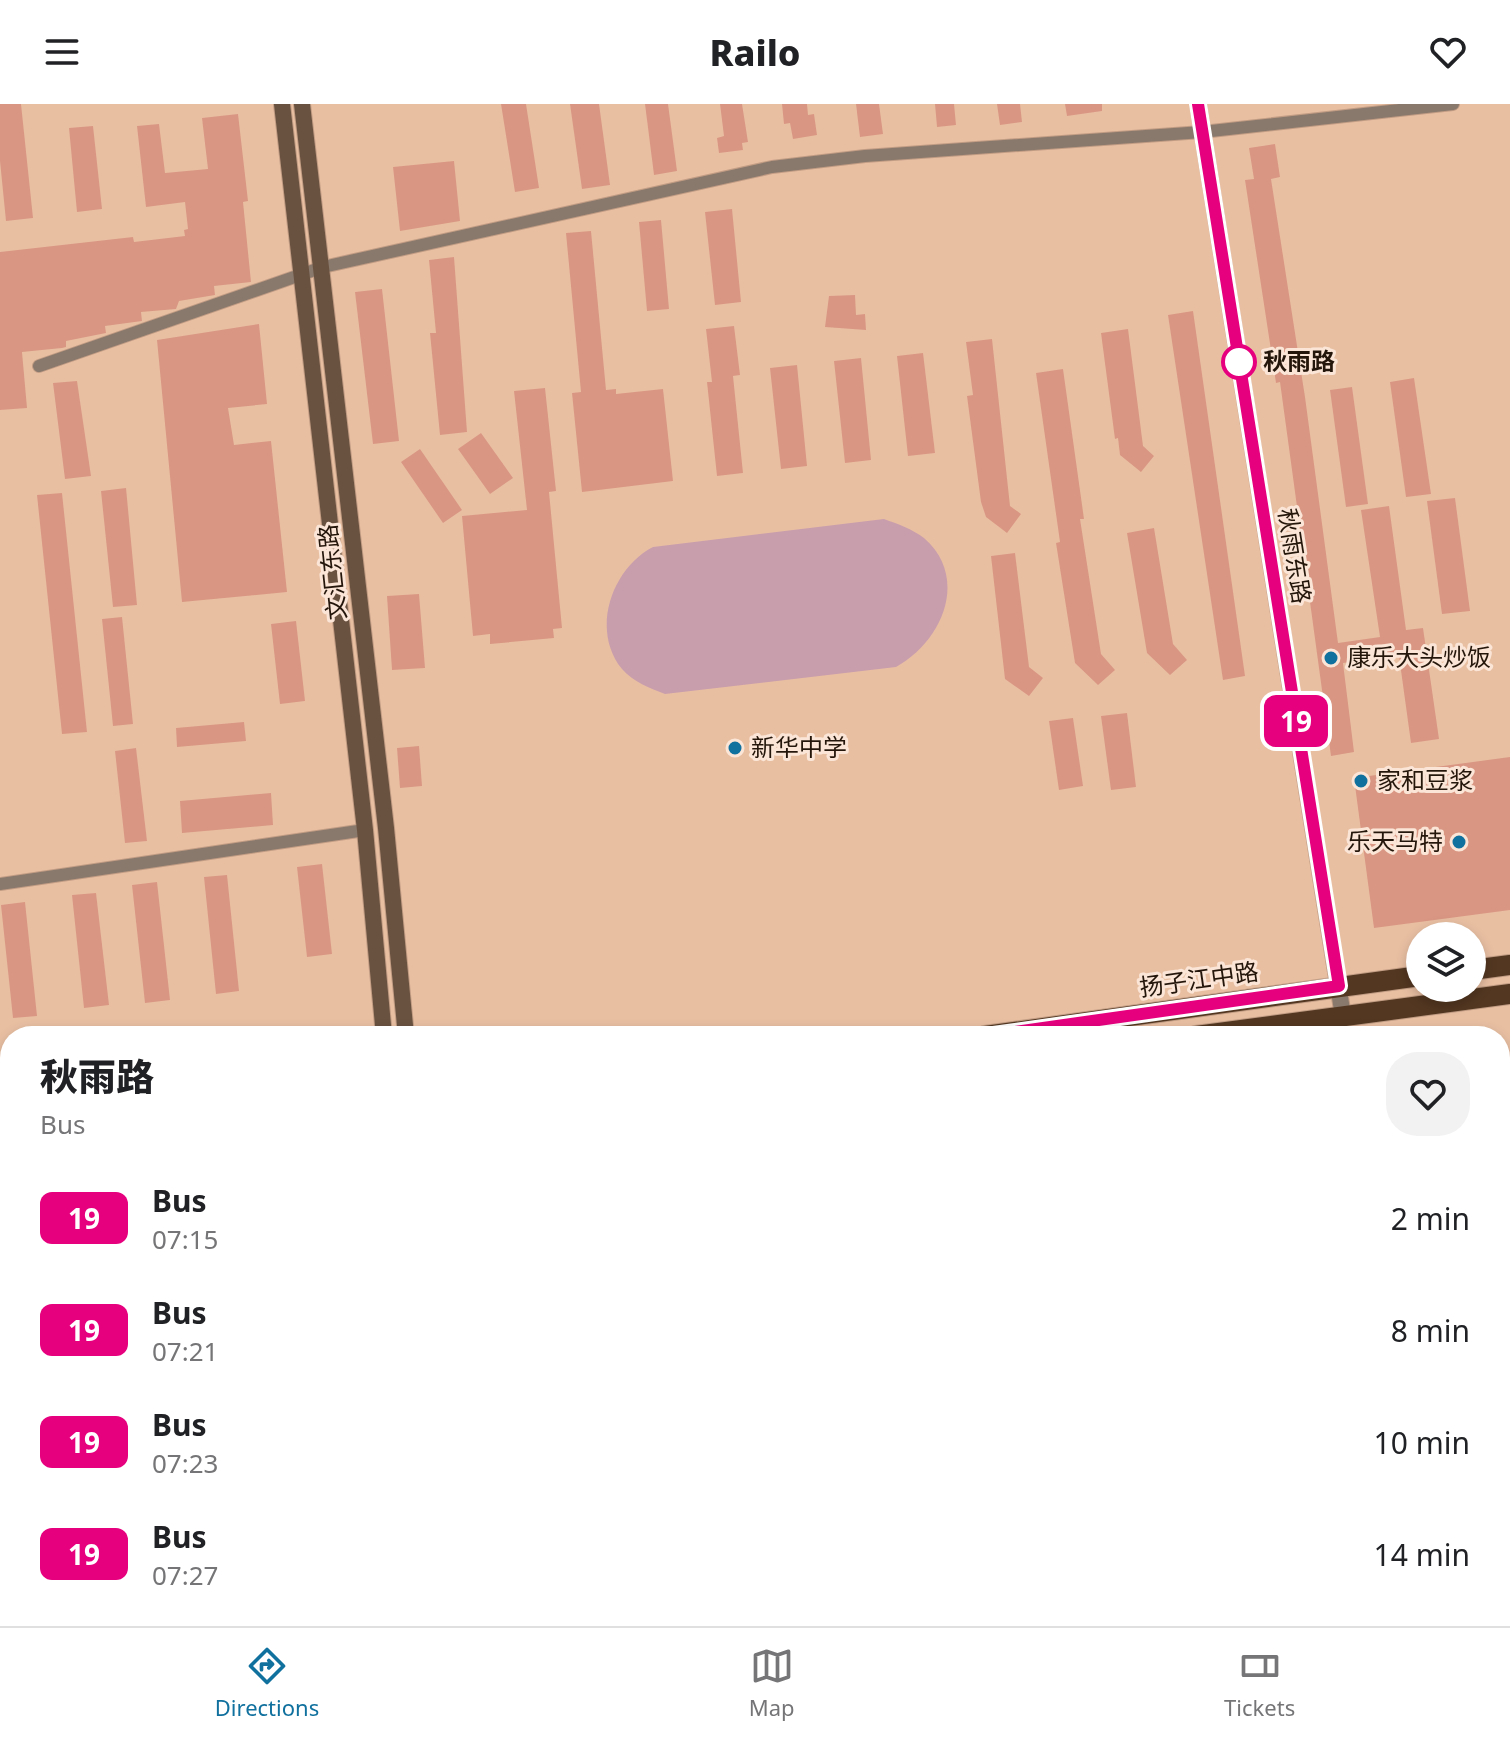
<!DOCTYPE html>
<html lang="en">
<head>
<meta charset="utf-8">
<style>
  :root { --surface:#fff; --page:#f2f2f2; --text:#202124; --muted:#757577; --line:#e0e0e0; --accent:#10709e }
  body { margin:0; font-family:"Noto Sans","Noto Sans SC",sans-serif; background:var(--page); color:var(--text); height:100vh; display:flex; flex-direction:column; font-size:30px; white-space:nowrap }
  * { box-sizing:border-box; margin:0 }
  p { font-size:26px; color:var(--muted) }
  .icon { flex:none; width:44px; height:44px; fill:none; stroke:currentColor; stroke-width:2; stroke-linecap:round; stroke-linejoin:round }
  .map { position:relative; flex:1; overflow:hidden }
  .sheet { position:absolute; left:0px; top:922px; width:1510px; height:600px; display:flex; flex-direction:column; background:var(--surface); border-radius:32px 32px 0 0; box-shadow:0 4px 12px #0003 }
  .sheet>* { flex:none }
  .badge { padding:0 16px; border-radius:12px; font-size:28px; line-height:52px }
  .tools { position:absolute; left:1406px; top:818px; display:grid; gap:16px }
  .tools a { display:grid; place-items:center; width:80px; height:80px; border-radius:50%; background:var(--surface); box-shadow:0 4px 12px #0003; font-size:40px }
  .map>.badge { position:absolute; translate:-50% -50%; box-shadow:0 0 0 4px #fff }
  .round { display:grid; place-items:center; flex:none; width:84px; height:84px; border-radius:32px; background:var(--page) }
  .headline { display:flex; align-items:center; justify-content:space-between; height:136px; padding:0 40px }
  h1 { font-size:38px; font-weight:800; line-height:60px }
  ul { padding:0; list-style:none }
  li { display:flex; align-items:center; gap:24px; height:112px; padding:0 40px }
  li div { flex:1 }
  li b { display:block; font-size:30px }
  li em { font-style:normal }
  li .badge { min-width:88px; font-weight:700; text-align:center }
  header { display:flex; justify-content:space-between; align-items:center; height:104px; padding:0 40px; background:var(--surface); font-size:36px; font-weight:800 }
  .menu { display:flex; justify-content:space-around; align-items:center; height:112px; border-top:2px solid var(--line); background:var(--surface); font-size:22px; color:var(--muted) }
  .menu a { display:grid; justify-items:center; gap:4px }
  .menu .current { color:var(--accent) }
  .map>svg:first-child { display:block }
  .green { fill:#c99eac }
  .water { fill:#619fc5 }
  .building { fill:#d99783 }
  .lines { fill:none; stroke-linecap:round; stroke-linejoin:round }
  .service-casing { stroke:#c29d84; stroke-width:8 }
  .minor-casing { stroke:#c29d84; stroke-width:14 }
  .tertiary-casing { stroke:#c29d84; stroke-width:18 }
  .secondary-casing { stroke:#c29d84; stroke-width:18 }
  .primary-casing { stroke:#c29d84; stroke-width:22 }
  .path { stroke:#91735f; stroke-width:3; stroke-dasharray:8 4; stroke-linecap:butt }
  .service { stroke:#89786c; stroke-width:6 }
  .minor { stroke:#89786c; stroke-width:12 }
  .tertiary { stroke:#89786c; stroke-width:16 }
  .secondary { stroke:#6a5240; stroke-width:16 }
  .primary { stroke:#533721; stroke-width:20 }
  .line-casing { stroke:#fff; stroke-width:18 }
  .line { stroke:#e6007e; stroke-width:12 }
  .stop-dot { fill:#fff; stroke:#e6007e; stroke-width:4 }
  .poi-dot { fill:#10709e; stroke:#fae5d6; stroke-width:3 }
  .labels { text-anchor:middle; stroke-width:6; stroke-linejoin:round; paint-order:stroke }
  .stop-label { font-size:24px; font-weight:bold; fill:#25160b; stroke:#fae5d6; text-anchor:start }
  .street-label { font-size:24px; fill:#25160b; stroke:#fae5d6 }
  .poi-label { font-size:24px; fill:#25160b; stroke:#fae5d6; text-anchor:start }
</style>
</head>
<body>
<header><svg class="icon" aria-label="menu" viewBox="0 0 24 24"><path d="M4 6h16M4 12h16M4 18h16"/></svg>Railo<svg class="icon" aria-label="heart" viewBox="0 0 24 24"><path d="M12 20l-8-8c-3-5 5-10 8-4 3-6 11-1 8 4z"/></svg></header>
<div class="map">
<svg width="1510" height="1522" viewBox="0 0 1510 1522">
  <rect width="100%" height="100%" fill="#e9bfa2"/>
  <path class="green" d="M884,415C898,420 912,425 924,434C970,474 942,538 896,563L665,590C650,584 633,578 622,565C590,526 612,464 653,443Z"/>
  <g class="water">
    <polygon points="1510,1354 1510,1397 1500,1399 1500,1357"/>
    <polygon points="10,1483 10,1512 84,1512 0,1521 0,1484"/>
  </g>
  <g class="building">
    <polygon points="0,0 21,0 33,114 6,117 0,57"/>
    <polygon points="501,0 526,0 539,84 515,88"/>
    <polygon points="570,0 599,0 610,81 582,85"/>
    <polygon points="645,0 668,0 677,67 654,71"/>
    <polygon points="720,0 742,0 748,38 742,39 743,46 719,49 717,34 724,32"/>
    <polygon points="782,0 807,0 808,11 814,10 817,31 793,35 790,19 784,20"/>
    <polygon points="856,0 879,0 883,30 860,33"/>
    <polygon points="935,0 954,0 956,21 937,23"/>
    <polygon points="997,0 1020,0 1022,18 1000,21"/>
    <polygon points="1065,0 1102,0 1102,7 1067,12"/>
    <polygon points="238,10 248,97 243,98 251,178 214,182 215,191 179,197 176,205 141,208 142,217 105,222 106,229 66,237 66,243 62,244 22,248 27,304 0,306 0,148 133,133 134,138 185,132 184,126 188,125 185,98 146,103 137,22 159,20 165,69 208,65 202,14"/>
    <polygon points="93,22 102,105 77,108 69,24"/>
    <polygon points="1275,40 1280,73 1271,75 1305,293 1338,539 1380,533 1361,406 1389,402 1406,526 1423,524 1439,635 1411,639 1399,552 1343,559 1354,648 1331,652 1280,278 1276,279 1245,76 1254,75 1249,44"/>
    <polygon points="454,57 460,117 400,127 393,63"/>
    <polygon points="732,105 741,198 715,201 705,108"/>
    <polygon points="661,116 669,205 647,207 639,118"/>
    <polygon points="591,127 606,286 616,285 616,290 663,285 673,377 582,388 572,289 581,288 566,129"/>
    <polygon points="454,153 467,328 440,331 430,229 436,229 429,156"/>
    <polygon points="382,185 399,337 373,340 355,188"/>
    <polygon points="855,191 856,211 865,210 866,226 825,223 829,192"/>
    <polygon points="1193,207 1245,572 1223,576 1168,211"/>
    <polygon points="259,220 267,300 228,304 234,341 271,337 287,488 182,498 157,236"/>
    <polygon points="734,222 740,271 733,272 743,369 717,372 707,278 712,278 706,225"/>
    <polygon points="1128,225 1143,342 1154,352 1141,368 1120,351 1118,334 1115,335 1101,229"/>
    <polygon points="992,235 1010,402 1021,410 1007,429 986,413 981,398 967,292 973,291 966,238"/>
    <polygon points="923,249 935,349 908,352 897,252"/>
    <polygon points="861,254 871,356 845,359 834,257"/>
    <polygon points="797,261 807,362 781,365 770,264"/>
    <polygon points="1063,265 1084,415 1080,415 1101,550 1115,566 1098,581 1075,559 1056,439 1060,438 1036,269"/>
    <polygon points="1414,274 1431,390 1406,393 1390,278"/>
    <polygon points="77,277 91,372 65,375 53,279"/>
    <polygon points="1352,283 1368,400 1346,403 1330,286"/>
    <polygon points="545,284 556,387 549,388 562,524 553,525 554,534 490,540 490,530 473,532 462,412 527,406 514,287"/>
    <polygon points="481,329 513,374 490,390 458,345"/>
    <polygon points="420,345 462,406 443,419 401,358"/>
    <polygon points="126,384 137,501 113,503 101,387"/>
    <polygon points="62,389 87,628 62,630 37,391"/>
    <polygon points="1455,394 1470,507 1442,510 1427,397"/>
    <polygon points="1154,424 1173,540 1187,556 1170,571 1147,549 1127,429"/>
    <polygon points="1015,449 1029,563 1043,574 1029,592 1005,575 991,452"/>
    <polygon points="419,490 425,564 392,566 387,492"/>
    <polygon points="122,513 133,620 113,622 102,515"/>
    <polygon points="296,517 305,597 280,600 271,520"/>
    <polygon points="1127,609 1136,683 1111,686 1101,612"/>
    <polygon points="1073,614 1083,682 1059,686 1049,617"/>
    <polygon points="244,618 246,637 177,643 176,624"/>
    <polygon points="419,642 422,682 400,684 397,644"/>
    <polygon points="136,644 147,737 125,739 115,647"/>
    <polygon points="1510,653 1510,806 1374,824 1354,674"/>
    <polygon points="271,689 273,721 182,729 180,697"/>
    <polygon points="322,760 332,850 307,853 297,763"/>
    <polygon points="227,771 239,887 216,890 204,773"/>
    <polygon points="157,778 170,896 145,899 132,781"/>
    <polygon points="96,789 109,901 84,904 72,791"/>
    <polygon points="25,798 37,912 13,914 1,801"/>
  </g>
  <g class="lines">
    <defs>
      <g id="service">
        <polyline points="864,1512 866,1522"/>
        <polyline points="1307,1521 1308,1522"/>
      </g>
      <g id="minor">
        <polyline points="39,262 323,163 772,63 865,52 1202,28 1453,0"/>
        <polyline points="0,780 365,726"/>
      </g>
      <polyline id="tertiary" points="1198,0 1343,912"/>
      <g id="secondary">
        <polyline points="282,0 365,726 384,932"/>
        <polyline points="302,0 386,724 406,932"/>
        <polyline points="434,1512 435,1522"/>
        <polyline points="456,1512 457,1522"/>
      </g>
      <g id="primary">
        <polyline points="1472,866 1510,861"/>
        <polyline points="985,932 1420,872"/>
        <polyline points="1196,932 1510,890"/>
        <polyline points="0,1056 10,1055"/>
        <polyline points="0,1080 10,1079"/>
      </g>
    </defs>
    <use href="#service" class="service-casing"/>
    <use href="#minor" class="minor-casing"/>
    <use href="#tertiary" class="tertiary-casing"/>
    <use href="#secondary" class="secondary-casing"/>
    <use href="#primary" class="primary-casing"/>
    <polyline class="path" points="1230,1512 1232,1522"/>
    <use href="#service" class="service"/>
    <use href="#minor" class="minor"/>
    <use href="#tertiary" class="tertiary"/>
    <use href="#secondary" class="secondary"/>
    <use href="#primary" class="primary"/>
  </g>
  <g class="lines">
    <defs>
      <polyline id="line" points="986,932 1339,882 1198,0"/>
    </defs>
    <use href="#line" class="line-casing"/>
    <use href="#line" class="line"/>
  </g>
  <circle class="stop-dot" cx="1239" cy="258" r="16"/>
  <g class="poi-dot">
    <circle cx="1331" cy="554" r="8"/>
    <circle cx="735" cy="644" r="8"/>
    <circle cx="1361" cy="677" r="8"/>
    <circle cx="1459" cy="738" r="8"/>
  </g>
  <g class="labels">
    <g class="stop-label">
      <text x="1263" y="266">秋雨路</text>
    </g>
    <g class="street-label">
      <text transform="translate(1294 452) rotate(81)" y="8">秋雨东路</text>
      <text transform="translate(333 468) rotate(-96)" y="8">文汇东路</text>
      <text transform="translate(1199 876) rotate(-8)" y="8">扬子江中路</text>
    </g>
    <g class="poi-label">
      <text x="1347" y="562">康乐大头炒饭</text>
      <text x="751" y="652">新华中学</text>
      <text x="1377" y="685">家和豆浆</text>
      <text x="1443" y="746" text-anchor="end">乐天马特</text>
    </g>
  </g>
</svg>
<div class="tools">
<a><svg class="icon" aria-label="layers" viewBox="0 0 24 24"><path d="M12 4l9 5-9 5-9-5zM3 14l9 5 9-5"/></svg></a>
</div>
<b class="badge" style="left:1296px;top:617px;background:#e6007e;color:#fff">19</b>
<section class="sheet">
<div class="headline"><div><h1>秋雨路</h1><p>Bus</p></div><a class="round"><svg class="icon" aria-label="heart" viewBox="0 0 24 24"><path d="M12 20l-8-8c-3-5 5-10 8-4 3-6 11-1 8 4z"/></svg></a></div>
<ul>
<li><span class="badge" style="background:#e6007e;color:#fff">19</span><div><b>Bus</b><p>07:15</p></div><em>2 min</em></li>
<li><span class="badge" style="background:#e6007e;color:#fff">19</span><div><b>Bus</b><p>07:21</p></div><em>8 min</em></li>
<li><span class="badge" style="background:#e6007e;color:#fff">19</span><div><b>Bus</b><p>07:23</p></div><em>10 min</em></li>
<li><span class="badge" style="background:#e6007e;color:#fff">19</span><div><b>Bus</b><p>07:27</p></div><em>14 min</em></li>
</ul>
</section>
</div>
<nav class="menu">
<a class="current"><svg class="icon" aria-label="directions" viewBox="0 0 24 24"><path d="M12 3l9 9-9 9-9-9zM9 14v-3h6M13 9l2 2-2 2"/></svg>Directions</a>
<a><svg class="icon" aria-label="map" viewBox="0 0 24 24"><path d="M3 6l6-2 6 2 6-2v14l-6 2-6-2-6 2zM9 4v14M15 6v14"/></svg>Map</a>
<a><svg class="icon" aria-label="tickets" viewBox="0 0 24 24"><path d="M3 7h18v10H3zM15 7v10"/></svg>Tickets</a>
</nav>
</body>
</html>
